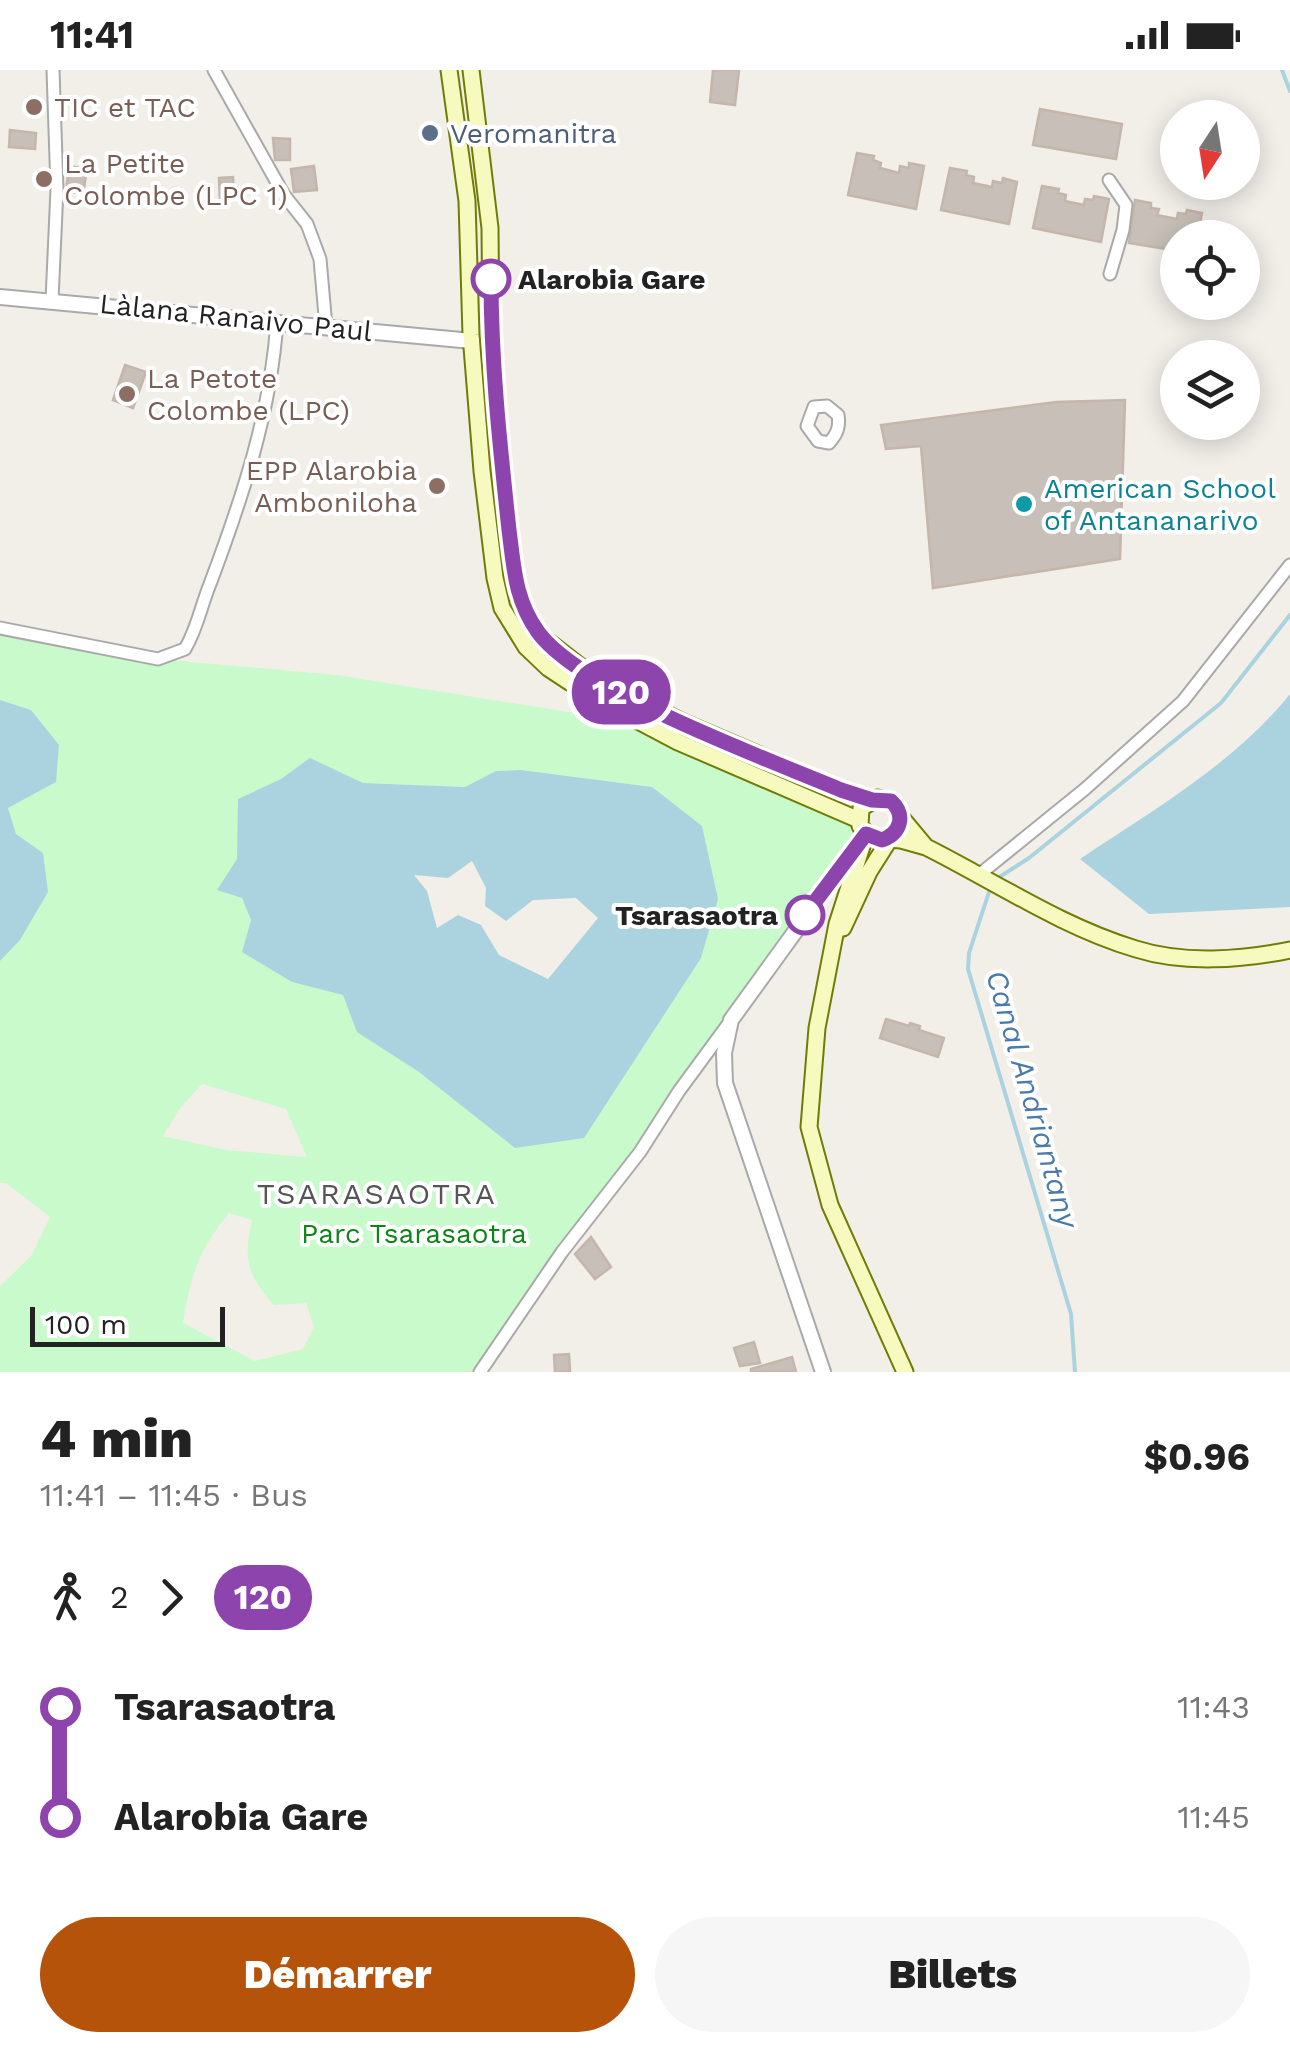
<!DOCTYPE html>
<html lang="fr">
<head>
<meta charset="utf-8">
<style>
  :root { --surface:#fff; --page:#f6f6f6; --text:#222; --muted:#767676; --accent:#b45309 }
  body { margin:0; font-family:"Work Sans",sans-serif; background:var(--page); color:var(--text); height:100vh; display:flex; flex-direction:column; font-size:38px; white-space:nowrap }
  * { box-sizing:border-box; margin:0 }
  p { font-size:32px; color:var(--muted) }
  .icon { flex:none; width:55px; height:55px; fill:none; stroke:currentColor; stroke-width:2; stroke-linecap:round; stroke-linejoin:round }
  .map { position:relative; height:1302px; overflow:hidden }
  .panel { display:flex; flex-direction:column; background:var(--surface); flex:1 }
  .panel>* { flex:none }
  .badge { padding:0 20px; border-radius:32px; font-size:35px; line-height:65px }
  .needle { width:65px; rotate:192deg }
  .buttons { position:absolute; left:1160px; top:30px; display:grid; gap:20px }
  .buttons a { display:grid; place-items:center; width:100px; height:100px; border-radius:50%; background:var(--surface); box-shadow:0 5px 25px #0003; font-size:50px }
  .scale { position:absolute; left:30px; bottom:25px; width:195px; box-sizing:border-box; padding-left:10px; border:5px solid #222; border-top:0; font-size:28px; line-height:35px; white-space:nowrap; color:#222; -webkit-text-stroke:8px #fff; paint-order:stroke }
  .map>.badge { position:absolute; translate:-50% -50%; box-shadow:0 0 0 5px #fff }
  .legs { display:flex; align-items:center; gap:15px; height:110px; padding:0 40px; font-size:32px }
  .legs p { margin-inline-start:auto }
  .head { display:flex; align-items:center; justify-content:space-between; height:170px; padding:0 40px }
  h1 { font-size:55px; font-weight:800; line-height:75px }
  .action { display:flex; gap:20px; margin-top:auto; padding:20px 40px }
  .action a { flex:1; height:115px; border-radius:60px; background:var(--accent); color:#fff; font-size:40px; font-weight:800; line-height:115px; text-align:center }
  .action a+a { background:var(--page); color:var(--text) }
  ul { padding:0 40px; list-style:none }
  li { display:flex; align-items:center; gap:35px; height:110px; font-size:38px }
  li i { display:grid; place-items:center; width:15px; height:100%; margin:0 12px; background:currentColor }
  li i::after { content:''; width:25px; height:25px; margin:-12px; border:8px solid; border-radius:50%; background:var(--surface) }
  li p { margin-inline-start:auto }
  li:first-child i { background:linear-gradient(#0000 50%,currentColor 0) }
  li:last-child i { background:linear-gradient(currentColor 50%,#0000 0) }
  .status { display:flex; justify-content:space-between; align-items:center; height:70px; padding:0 50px; background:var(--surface); direction:ltr }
  .status svg { height:28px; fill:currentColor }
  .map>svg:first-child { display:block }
  .park { fill:#c8facc; fill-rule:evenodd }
  .water { fill:#aad3df; fill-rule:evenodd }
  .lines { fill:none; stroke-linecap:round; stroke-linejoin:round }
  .stream { stroke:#aad3df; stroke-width:4 }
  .building { fill:#c7bfb8; stroke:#c4b6ab; stroke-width:2.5 }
  .minor-casing { stroke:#a9a9a9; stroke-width:15 }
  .tertiary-casing { stroke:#a9a9a9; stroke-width:18 }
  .secondary-casing { stroke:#707d05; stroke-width:19 }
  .minor { stroke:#fff; stroke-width:11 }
  .tertiary { stroke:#fff; stroke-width:14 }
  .secondary { stroke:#f7fabf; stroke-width:15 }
  .line-1-casing { stroke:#fff; stroke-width:22 }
  .line-1 { stroke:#8e44ad; stroke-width:15 }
  .education-dot { fill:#8d6e63; stroke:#fff; stroke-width:4 }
  .service-dot { fill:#5c6f8a; stroke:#fff; stroke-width:4 }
  .stop-1-dot { fill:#fff; stroke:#8e44ad; stroke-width:5 }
  .culture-dot { fill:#0f9aa8; stroke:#fff; stroke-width:4 }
  .labels { text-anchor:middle; stroke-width:8; stroke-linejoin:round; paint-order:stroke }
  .education-label { font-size:28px; fill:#785e54; stroke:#fff; text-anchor:start }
  .service-label { font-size:28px; fill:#4e5e75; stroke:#fff; text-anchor:start }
  .stop-label { font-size:28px; font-weight:bold; fill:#222; stroke:#fff; text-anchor:start }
  .street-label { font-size:28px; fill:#222; stroke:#fff }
  .culture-label { font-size:28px; fill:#0d838f; stroke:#fff; text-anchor:start }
  .park-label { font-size:28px; fill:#0c8416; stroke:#fff }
  .water-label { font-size:30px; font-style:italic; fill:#4a7aab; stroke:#fff }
  .neighbourhood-label { font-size:30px; letter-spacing:2.5px; fill:#555; stroke:#fff }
</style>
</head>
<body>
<div class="status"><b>11:41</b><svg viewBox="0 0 49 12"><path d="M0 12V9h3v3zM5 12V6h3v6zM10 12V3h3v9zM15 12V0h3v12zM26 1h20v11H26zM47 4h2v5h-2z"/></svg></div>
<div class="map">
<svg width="1290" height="1302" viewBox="0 0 1290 1302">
  <rect width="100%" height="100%" fill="#f2efe9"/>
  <path class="park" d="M0,558L158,589L337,605L581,644L624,647L850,750L858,764L479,1302H0V1216L31,1186L50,1147L6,1113H0V891L20,870L43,783L16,764L8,738L56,712L31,640L0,630ZM310,689L363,713L466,717L496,701L521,700L652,717L515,1078L419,1002L358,962L343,925L292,912L242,882L251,850L242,828L218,820L237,789L239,729L281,709ZM202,1014L286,1039L307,1087L226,1080L163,1066L181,1037ZM229,1143L252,1150C243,1191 247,1204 274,1235L306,1233L314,1257L303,1279L255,1291L183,1253C190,1207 199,1179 229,1143Z"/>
  <g class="water">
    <path d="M1290,624V837L1149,844L1080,789C1153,740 1235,693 1290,624Z"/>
    <polygon points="0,630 31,640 59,675 56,712 8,738 16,764 43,783 48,822 20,870 0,891"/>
    <path d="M310,688L363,713L465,717L496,701L521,700L652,717L702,756L718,829L701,888L584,1068L515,1078L419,1002L357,962L343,925L292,912L242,882L251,850L242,828L217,820L237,789L238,729L281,709ZM472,791L486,818L485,836L506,851L533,830L576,828L598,848L548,909L499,885L481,855L458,845L437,858L427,821L414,805L448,808Z"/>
  </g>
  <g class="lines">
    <g class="stream">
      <polyline points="1282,0 1290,21"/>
      <polyline points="998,808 1029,788 1221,633 1290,545"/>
      <polyline points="990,819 969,883 968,899 1071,1244 1075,1302"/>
    </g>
  </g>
  <g class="building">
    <polygon points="713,0 739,0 735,35 710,32"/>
    <polygon points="1040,39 1122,54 1116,89 1033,75"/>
    <polygon points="10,60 36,63 35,79 9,77"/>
    <polygon points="273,68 290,69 290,90 275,90"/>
    <polygon points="857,83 874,86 873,90 881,93 880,98 899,103 900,96 909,98 909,93 924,96 916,139 848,125"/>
    <polygon points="69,96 87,99 83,124 66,121"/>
    <polygon points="314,96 317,120 294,122 291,99"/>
    <polygon points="950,98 967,101 966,105 974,107 973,113 992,117 993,111 1002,113 1003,108 1017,112 1009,154 941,140"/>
    <polygon points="233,107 234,130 220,131 219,108"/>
    <polygon points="1042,116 1059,119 1058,123 1066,125 1065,131 1084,135 1085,129 1093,130 1094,126 1109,129 1101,172 1033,158"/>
    <polygon points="1135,130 1151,133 1151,138 1159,139 1157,145 1177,149 1178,143 1186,144 1187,140 1202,143 1197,168 1178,168 1178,181 1129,173"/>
    <polygon points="125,295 146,302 133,338 113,330"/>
    <polygon points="1125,330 1120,489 933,518 921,376 886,379 881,355 1056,332"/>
    <polygon points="886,949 909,956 910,953 920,956 919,960 944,968 938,987 880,968"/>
    <polygon points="591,1167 611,1197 595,1209 575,1184"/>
    <polygon points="754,1272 760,1293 740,1296 734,1278"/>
    <polygon points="569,1284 570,1302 555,1302 554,1285"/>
    <polygon points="792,1287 796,1302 751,1302 751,1299"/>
  </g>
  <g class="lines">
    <defs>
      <g id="minor">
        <polyline points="214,0 284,125 307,154 320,189 326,257"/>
        <polyline points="1109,110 1126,135 1123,160 1110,204"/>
        <polyline points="52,230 57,119 53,0"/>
        <path d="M827,336L838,345C840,357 837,364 829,373L818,371L807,356L814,337Z"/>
        <path d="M0,558L158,589L185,579C197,559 201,536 210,514C242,429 271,342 277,251"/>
        <polyline points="980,804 1085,719 1183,631 1290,495"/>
        <polyline points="480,1302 562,1182 640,1082 679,1021 729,953"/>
      </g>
      <g id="tertiary">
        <polyline points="0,227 472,271"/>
        <polyline points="823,1302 725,1013 724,983 731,950 863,768"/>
      </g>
      <g id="secondary">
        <polyline points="449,0 467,131 471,265 482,401 495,508 502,538 526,577 548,598 589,625 678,672 859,750"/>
        <polyline points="471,0 490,158 491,264 500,399 513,505 520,531 540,565 598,610 685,653 841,720 872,730"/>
        <polyline points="866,764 837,854 817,958 809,1057 830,1135 905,1302"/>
        <path d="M926,777L901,747L896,735L878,728L861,738L860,756L871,768L901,770L926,777C994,811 1062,857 1136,879C1183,894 1242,890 1290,880"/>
        <polyline points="843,858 869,802 893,764"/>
      </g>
    </defs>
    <use href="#minor" class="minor-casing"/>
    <use href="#tertiary" class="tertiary-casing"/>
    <use href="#secondary" class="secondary-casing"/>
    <use href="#minor" class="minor"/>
    <use href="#tertiary" class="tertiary"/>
    <use href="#secondary" class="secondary"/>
  </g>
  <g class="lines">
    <defs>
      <path id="line-1" d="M491,209C491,294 500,376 509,460C514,498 515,530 538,562C582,622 768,689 841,720L872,730L891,731C906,745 901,763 882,770L866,764L805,845"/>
    </defs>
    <use href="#line-1" class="line-1-casing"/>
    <use href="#line-1" class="line-1"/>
  </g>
  <g class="education-dot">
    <circle cx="34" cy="37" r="10"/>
    <circle cx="44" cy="109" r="10"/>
    <circle cx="127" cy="324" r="10"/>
    <circle cx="437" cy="416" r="10"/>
  </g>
  <circle class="service-dot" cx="430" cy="63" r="10"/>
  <g class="stop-1-dot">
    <circle cx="491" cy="209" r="18"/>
    <circle cx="805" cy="845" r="18"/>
  </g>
  <circle class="culture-dot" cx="1024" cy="434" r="10"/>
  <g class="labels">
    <g class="education-label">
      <text x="54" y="47">TIC et TAC</text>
      <text x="64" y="103">La Petite<tspan x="64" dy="32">Colombe (LPC 1)</tspan></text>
      <text x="147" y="318">La Petote<tspan x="147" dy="32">Colombe (LPC)</tspan></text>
      <text x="417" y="410" text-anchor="end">EPP Alarobia<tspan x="417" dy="32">Amboniloha</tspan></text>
    </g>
    <g class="service-label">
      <text x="450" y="73">Veromanitra</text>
    </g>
    <g class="stop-label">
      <text x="518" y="219">Alarobia Gare</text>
      <text x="778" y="855" text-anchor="end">Tsarasaotra</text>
    </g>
    <g class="street-label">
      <text transform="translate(236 247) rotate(6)" y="10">Làlana Ranaivo Paul</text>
    </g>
    <g class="culture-label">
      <text x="1044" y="428">American School<tspan x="1044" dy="32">of Antananarivo</tspan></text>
    </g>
    <g class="park-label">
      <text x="414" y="1173">Parc Tsarasaotra</text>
    </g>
    <g class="water-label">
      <text transform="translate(1032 1029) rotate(74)" y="10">Canal Andriantany</text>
    </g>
    <g class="neighbourhood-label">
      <text x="377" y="1134">TSARASAOTRA</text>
    </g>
  </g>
</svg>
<div class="buttons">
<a><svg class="needle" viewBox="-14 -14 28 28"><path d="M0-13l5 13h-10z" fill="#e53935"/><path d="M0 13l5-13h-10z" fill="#767676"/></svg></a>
<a><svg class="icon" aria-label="locate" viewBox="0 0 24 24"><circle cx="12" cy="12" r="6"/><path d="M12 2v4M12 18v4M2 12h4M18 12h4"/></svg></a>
<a><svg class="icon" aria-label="layers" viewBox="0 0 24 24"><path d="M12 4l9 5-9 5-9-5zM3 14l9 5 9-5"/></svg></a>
</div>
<div class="scale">100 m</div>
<b class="badge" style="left:621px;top:622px;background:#8e44ad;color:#fff">120</b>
</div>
<section class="panel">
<div class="head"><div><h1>4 min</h1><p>11:41 – 11:45 · Bus</p></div><b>$0.96</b></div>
<div class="legs"><svg class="icon" aria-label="walk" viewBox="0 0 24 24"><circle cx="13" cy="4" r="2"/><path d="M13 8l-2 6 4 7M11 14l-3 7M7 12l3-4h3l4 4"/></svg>2<svg class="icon" aria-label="forward" viewBox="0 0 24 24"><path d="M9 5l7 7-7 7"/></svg><b class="badge" style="background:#8e44ad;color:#fff">120</b></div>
<ul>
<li><i style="color:#8e44ad"></i><b>Tsarasaotra</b><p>11:43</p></li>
<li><i style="color:#8e44ad"></i><b>Alarobia Gare</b><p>11:45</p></li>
</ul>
<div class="action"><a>Démarrer</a><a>Billets</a></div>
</section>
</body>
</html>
